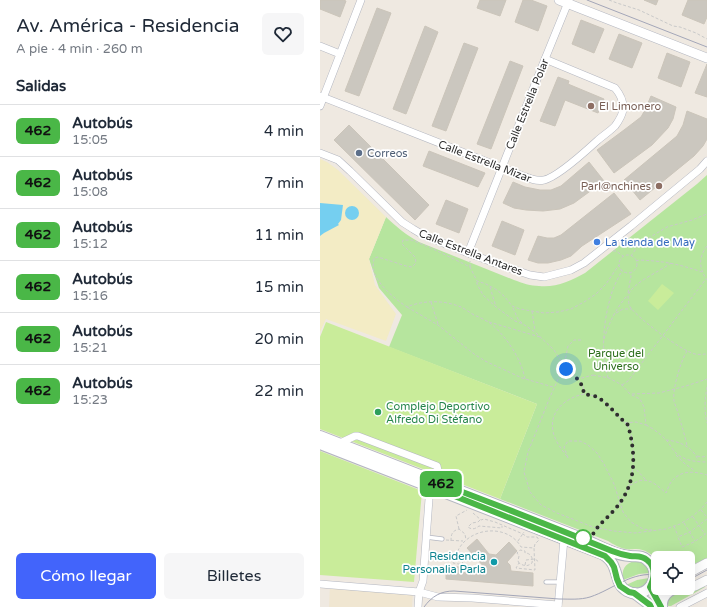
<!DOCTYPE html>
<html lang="es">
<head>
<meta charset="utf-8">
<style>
  :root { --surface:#fff; --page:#f6f6f7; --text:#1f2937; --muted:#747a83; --line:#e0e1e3; --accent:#4264fb }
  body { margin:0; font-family:"Varela Round",sans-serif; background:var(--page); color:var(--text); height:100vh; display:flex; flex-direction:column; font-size:15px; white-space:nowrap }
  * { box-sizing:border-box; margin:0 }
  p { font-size:13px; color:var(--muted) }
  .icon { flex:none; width:22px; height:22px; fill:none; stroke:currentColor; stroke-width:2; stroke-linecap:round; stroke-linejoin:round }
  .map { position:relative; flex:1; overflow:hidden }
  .sheet { display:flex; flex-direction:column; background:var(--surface); width:320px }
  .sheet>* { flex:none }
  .badge { padding:0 8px; border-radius:6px; font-size:14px; line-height:26px }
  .fabs { position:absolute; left:331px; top:551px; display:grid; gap:8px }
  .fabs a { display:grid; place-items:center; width:44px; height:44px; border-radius:6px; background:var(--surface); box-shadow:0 4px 16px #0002; font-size:20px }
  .you { position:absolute; width:20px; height:20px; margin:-10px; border:3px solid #fff; border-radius:50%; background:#1a73e8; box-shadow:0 0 0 6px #1a73e833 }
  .map>.badge { position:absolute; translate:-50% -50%; box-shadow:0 0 0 2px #fff }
  h2 { padding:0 16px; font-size:15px; line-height:36px }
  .round { display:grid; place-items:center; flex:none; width:42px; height:42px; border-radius:6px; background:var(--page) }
  .headline { display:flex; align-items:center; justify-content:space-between; height:68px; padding:0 16px }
  h1 { font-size:19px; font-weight:600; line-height:30px }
  .primary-button { display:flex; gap:8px; margin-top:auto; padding:8px 16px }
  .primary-button a { flex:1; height:46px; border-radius:6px; background:var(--accent); color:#fff; font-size:16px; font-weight:600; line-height:46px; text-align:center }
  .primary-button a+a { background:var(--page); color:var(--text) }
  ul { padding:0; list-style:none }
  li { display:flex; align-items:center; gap:12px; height:52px; padding:0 16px; border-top:1px solid var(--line) }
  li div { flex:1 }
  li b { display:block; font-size:15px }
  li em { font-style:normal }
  li .badge { min-width:44px; font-weight:700; text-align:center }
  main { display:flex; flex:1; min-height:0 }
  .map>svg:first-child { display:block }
  .education { fill:#f0e6d1 }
  .green { fill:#b6e59e }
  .sand { fill:#f3ecc5 }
  .pitch { fill:#c9ec9a }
  .water { fill:#75cff0 }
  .building { fill:#cbc7bf; stroke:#cbc5ba }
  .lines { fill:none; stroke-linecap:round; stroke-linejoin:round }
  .service-casing { stroke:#b4b7c1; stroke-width:5 }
  .minor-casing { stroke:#b4b7c1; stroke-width:8 }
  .tertiary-casing { stroke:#b4b7c1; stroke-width:10 }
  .secondary-casing { stroke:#b4b7c1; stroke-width:12 }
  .path { stroke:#c9c9c9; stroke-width:1; stroke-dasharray:3 2; stroke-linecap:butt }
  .service { stroke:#fff; stroke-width:3.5 }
  .minor { stroke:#fff; stroke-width:7 }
  .tertiary { stroke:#fff; stroke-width:9 }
  .secondary { stroke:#fff; stroke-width:10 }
  .tram { stroke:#a3a6b8; stroke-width:1 }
  .line-casing { stroke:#fff; stroke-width:9 }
  .line { stroke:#4ab747; stroke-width:6 }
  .walk { stroke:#2e2e2e; stroke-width:4; stroke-dasharray:0 7.2 }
  .education-dot { fill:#8d6e63; stroke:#fff; stroke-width:1.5 }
  .service-dot { fill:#5c6f8a; stroke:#fff; stroke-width:1.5 }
  .shop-dot { fill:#3f7fe0; stroke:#fff; stroke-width:1.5 }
  .leisure-dot { fill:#2e9e5b; stroke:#fff; stroke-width:1.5 }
  .stop-dot { fill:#fff; stroke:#4ab747; stroke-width:2 }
  .culture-dot { fill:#0f9aa8; stroke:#fff; stroke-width:1.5 }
  .labels { text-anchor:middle; stroke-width:3.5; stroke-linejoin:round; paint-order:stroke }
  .street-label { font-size:11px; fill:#2e2e2e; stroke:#fff }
  .education-label { font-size:11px; fill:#785e54; stroke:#fff; text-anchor:start }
  .service-label { font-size:11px; fill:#4e5e75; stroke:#fff; text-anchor:start }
  .shop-label { font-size:11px; fill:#366cbe; stroke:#fff; text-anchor:start }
  .park-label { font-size:11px; fill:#2c6e1b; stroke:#fff }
  .leisure-label { font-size:11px; fill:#27864d; stroke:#fff; text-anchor:start }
  .culture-label { font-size:11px; fill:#0d838f; stroke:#fff; text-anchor:end }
</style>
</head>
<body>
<main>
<section class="sheet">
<div class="headline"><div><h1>Av. América - Residencia</h1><p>A pie · 4 min · 260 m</p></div><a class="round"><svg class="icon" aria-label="heart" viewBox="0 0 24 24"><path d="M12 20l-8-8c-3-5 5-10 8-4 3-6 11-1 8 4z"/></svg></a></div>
<h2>Salidas</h2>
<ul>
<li><span class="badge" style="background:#4ab747;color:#111">462</span><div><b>Autobús</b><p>15:05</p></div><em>4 min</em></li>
<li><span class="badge" style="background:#4ab747;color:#111">462</span><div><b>Autobús</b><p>15:08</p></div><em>7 min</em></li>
<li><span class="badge" style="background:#4ab747;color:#111">462</span><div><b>Autobús</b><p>15:12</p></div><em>11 min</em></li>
<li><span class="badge" style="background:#4ab747;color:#111">462</span><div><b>Autobús</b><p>15:16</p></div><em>15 min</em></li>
<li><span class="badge" style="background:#4ab747;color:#111">462</span><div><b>Autobús</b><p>15:21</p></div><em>20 min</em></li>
<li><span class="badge" style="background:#4ab747;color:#111">462</span><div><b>Autobús</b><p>15:23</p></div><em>22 min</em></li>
</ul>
<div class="primary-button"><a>Cómo llegar</a><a>Billetes</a></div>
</section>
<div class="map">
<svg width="387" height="607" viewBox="0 0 387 607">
  <rect width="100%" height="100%" fill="#efe9e1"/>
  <polygon class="education" points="10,585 93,591 92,607 9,607"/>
  <g class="green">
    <path d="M387,175V558L368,567V558H338V561C332,554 325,549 316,549C312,549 309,550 306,549C299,548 293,544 288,541L180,499L217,404L69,347L82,315L59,288L49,259L66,217C77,227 86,235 99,242L194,280C202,283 211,286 219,286C235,288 251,281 265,273L377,184Z"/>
    <path d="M315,561C323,562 327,565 330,573L319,574L303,580C301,570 305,563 315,561Z"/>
    <path d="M329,578C325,589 315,591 306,585L317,580Z"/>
    <polygon points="384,586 385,587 351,606 348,606 348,599 355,593 369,592"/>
  </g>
  <polygon class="sand" points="0,159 7,162 18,170 66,217 49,259 55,285 76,314 66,341 6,319 0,332"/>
  <g class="pitch">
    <polygon points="342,284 354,293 338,310 328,301"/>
    <polygon points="6,322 217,404 180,499 0,429 0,337"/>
    <polygon points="0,451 102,491 94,582 0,575"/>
  </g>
  <g class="water">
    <polygon points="0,203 23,205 21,220 18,224 19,225 4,233 0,236"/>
    <circle cx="32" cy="213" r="7"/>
  </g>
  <g class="building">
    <polygon points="0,0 23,0 26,1 20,17 0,9"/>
    <polygon points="160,0 186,0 180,16 157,8"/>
    <polygon points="203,0 211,0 227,6 218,31 195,22"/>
    <polygon points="324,0 338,0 336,5"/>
    <polygon points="368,0 387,0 387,17 384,24 362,15"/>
    <polygon points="57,8 71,13 39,96 25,91"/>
    <polygon points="261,20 284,29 274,53 252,44"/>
    <polygon points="105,26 118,32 86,114 73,109"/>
    <polygon points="299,34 322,43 312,68 289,59"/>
    <polygon points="144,43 158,48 126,131 112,126"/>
    <polygon points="347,53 370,62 361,87 338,78"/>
    <polygon points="190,61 203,66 171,149 157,144"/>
    <polygon points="387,64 387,97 375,93"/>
    <polygon points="238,77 249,81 248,84 284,99 278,113 245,100 235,126 220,121"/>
    <polygon points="331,96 356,107 353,119 348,128 332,145 294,173 277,150 304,130 321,117 325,110"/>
    <polygon points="367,111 387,119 387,139 383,146 374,156 320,200 304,180 357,136 363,125"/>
    <polygon points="29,125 109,205 95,220 14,140"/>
    <polygon points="109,151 165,173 158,187 103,166"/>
    <polygon points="269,162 284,181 254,203 240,209 223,211 206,210 194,208 183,203 193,182 205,187 220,190 231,190 241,186"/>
    <polygon points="294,193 311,214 262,246 251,256 241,260 228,263 218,263 208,260 218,236 227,238 234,238 241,235"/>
    <polygon points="126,200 148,209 139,233 116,224"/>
    <polygon points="182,221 204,230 195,255 172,246"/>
    <polygon points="157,539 169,554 176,555 189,542 197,551 187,562 190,565 191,571 213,573 213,586 126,579 126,566 166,569 147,548"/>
  </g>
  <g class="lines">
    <defs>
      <g id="service">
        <polyline points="106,537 122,539"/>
        <polyline points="226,582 240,582"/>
      </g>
      <g id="minor">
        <polyline points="0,46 20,54"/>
        <path d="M0,96L198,174C206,177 215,182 224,180C238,177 267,150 278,140C284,135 290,131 295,126C298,122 302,115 303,110C304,101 300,94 295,88L225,59"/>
        <polyline points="0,106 41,0"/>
        <polyline points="0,153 18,160 30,171 82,222 93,229 103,235 148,253 172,262 210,275 224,277 251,270 264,263 311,226 380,169 387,161"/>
        <polyline points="148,253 225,59 249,0"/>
        <polyline points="18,444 35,436 38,436 117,466 121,484"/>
        <polyline points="0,584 99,592 118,597 152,598 238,605"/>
        <polyline points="98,607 99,592 103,581 109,499 113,483"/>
        <polyline points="238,607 244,539"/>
        <polyline points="360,607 387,593"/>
      </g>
      <g id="tertiary">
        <polyline points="239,0 387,58"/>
        <polyline points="368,572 374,570 387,563"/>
        <polyline points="368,587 375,586 387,580"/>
      </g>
      <g id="secondary">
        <path d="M0,436L264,539C278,545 294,555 310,556C317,557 322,555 327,560C345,574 327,602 307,591C298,586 298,578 295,570C293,563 288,557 282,554L0,444"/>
        <polyline points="314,593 330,605 331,607"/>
        <path d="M342,607C341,596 349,589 359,588"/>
      </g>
    </defs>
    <use href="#service" class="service-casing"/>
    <use href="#minor" class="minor-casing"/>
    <use href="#tertiary" class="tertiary-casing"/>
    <use href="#secondary" class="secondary-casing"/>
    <g class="path">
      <polyline points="289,0 297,3 319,10 353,26 360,27 376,33 387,39"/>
      <path d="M387,246C378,258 379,268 387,280"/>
      <polyline points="293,251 296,251 303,256"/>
      <circle cx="308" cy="264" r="9"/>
      <polyline points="311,256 318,246 332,236 347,227 372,220 387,214"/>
      <path d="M316,261L319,260C343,261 359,264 382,272"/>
      <path d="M351,263C341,271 311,283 308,296C308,298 309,303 309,305C314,316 363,352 375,354C379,355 383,354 387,354"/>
      <polyline points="150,267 150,261"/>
      <polyline points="157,282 157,284 163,295 176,307 195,321 203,324 215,332 234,350 246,369 258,379"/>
      <polyline points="170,287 176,307"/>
      <polyline points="308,293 311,276 310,272"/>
      <polyline points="111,302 118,324"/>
      <polyline points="87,307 118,325 154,354 165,361 202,378 233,387"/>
      <polyline points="193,308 198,319 202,323"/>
      <polyline points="212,311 215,331"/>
      <polyline points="296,313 303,309 312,309"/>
      <polyline points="169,322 220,337"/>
      <path d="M284,339C289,323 296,308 307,296"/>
      <polyline points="261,340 254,340 248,346 244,366 230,397 208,452 204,472 210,492 221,505 237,513 273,527 294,531 315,533 346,529 360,524 373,516 382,508 387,502"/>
      <path d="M367,351C361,360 352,390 354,401C355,405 357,409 358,413C361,424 365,435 367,446"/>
      <path d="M273,375L289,378L302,385L310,394L320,399L324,407L326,425L316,422L304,423C299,415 286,402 277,397C273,395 268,395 264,394L263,386L258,379Z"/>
      <path d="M288,378C281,353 283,324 290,299C292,289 298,279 302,270"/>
      <path d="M205,379C201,358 186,336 170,323C165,320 159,317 154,315C149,312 145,309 141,307C124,300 103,300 87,307C75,299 54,282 53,267C53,264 54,261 54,258L58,257L86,266L92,267L96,263L95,257L82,244L83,240H92L111,248L144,264L150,267L157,281L166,284L177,290L185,297L192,306L200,309L224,313L238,312L251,309L264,302L276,294L286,284L294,272L299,265"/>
      <polyline points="302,385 308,381 386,279"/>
      <path d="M387,387C385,398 384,412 387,423"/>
      <path d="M264,394C240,399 224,418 237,442C240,448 245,453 248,458L244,447L248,441H260L268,445L277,453L284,464L294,484L303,512L311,522L323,529L332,530"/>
      <polyline points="312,394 339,393 366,386 387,379"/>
      <path d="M326,425C334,429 342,435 348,442C352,448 354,453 360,456C367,461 378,462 387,462"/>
      <path d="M346,440C359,441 373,447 378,460"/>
      <polyline points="356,455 364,463 375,471"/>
      <polyline points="377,456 382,457 387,456"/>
      <polyline points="313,466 326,480"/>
      <path d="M310,485C313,484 316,482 319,481C329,477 339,487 346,493C348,489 349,484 352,481C361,470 374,471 387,475"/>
      <polyline points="381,510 387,517"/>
      <polyline points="153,513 161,520 164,519 175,522 203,534 207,537 217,537 219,540 215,544 214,548"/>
      <polyline points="373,517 385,534"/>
      <polyline points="387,519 370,532 358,537 362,547 374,542 387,533"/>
      <path d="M160,520L158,522L152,523L148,527C152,530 155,529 159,526L182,528V526"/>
      <polyline points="364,523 375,541"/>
      <polyline points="354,526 358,536"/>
      <polyline points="139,529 136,516 147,510"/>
      <path d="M273,535C280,522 289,518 297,507C311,489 315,469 313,446C312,439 311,427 305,423"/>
      <polyline points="126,540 143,541"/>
      <path d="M131,541C131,534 132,531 139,529L145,534L146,540"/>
      <polyline points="198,541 204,532"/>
      <polyline points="138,553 141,557 143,564"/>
      <polyline points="205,565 206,560 215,559 219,562"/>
      <path d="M150,566L133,563C136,555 138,548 144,542C160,526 190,527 201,547L214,548L215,570L196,568L199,563C204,566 207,567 212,563C213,558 211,553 205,553V551L200,550L197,553L199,556L198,561L199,563"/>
    </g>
    <use href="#service" class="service"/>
    <use href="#minor" class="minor"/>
    <use href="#tertiary" class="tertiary"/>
    <use href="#secondary" class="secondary"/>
    <g class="tram">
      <polyline points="267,0 387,47"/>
      <polyline points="368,579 376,576 387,570"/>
      <path d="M104,607C112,596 121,591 134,591L239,599C250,599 260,600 270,597C294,589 311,571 338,575"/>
    </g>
  </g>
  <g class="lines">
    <defs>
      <path id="line" d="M331,607L330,605L314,593L309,592L300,586L297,579L294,567L291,562L285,556L112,487L113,481C173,503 233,527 292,551C297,553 304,555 310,556C316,557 321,555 327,560C336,567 335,577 330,587L341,607"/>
    </defs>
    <use href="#line" class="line-casing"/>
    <use href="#line" class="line"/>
    <path class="walk" d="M246,369C256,378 262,380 264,394C268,395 273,395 277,397C289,404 298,417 308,425C316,455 317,483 296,508C288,518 278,524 272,536L263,538"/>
  </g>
  <g class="education-dot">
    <circle cx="271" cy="106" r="4"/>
    <circle cx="339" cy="186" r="4"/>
  </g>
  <circle class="service-dot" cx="39" cy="153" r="4"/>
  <circle class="shop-dot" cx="277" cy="242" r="4"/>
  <circle class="leisure-dot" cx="58" cy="412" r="4"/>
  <circle class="stop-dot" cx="263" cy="538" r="8"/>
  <circle class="culture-dot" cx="174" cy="562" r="4"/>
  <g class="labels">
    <g class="street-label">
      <text transform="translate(207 104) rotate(-68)" y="4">Calle Estrella Polar</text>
      <text transform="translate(165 161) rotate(21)" y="4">Calle Estrella Mizar</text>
      <text transform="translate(151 252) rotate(21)" y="4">Calle Estrella Antares</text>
    </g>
    <g class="education-label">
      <text x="279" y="110">El Limonero</text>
      <text x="331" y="190" text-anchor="end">Parl@nchines</text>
    </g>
    <g class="service-label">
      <text x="47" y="157">Correos</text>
    </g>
    <g class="shop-label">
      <text x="285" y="246">La tienda de May</text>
    </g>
    <g class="park-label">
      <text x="296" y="357">Parque del<tspan x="296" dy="13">Universo</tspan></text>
    </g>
    <g class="leisure-label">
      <text x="66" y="410">Complejo Deportivo<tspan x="66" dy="13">Alfredo Di Stéfano</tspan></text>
    </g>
    <g class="culture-label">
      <text x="166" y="560">Residencia<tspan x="166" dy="13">Personalia Parla</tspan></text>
    </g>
  </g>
</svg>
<div class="fabs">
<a><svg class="icon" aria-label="locate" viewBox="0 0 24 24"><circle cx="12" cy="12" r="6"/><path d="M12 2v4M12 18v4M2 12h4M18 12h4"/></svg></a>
</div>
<div class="you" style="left:246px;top:369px"></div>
<b class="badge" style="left:121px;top:484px;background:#4ab747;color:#111">462</b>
</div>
</main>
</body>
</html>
